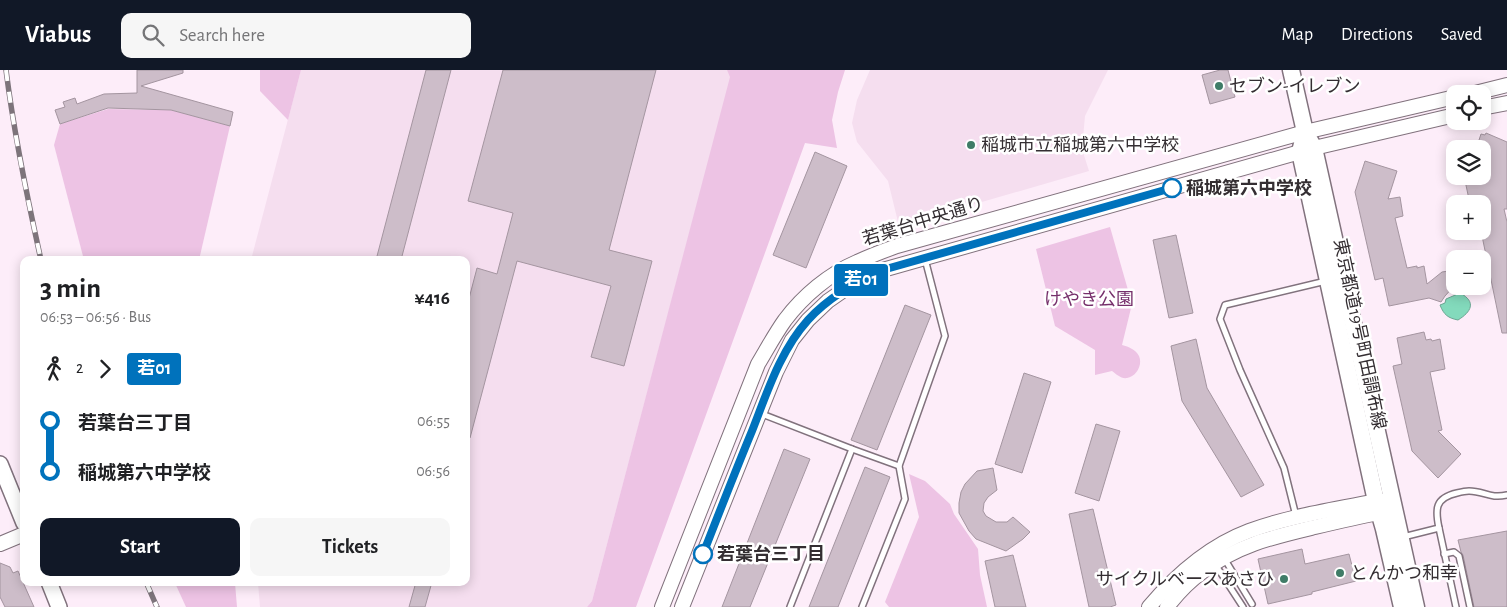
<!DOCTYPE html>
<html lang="en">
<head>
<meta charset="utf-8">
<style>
  :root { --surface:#fff; --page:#f6f6f6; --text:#202124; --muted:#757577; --accent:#111827 }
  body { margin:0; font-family:"Alegreya Sans","Noto Sans JP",sans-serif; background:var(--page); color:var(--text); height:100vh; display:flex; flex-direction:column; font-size:19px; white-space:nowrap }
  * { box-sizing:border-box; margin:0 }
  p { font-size:16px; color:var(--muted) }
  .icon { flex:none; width:28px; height:28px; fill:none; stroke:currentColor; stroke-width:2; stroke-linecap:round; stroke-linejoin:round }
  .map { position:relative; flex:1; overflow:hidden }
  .sheet { position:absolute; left:20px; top:186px; width:450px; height:330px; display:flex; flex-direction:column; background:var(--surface); border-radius:10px; box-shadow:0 2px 12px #0003 }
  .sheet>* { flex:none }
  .badge { padding:0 10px; border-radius:4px; font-size:18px; line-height:32px }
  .controls { position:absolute; left:1446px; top:15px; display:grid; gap:10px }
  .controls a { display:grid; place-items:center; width:45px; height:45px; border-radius:10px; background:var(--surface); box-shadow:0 2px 12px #0003; font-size:25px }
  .map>.badge { position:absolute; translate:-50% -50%; box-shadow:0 0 0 2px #fff }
  .legs { display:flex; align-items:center; gap:8px; height:55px; padding:0 20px; font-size:16px }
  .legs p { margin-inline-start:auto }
  .head { display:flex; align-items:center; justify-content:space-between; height:85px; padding:0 20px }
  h1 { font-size:28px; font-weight:600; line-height:38px }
  .primary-button { display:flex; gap:10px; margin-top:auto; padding:10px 20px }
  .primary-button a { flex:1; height:58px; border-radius:10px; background:var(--accent); color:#fff; font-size:20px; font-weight:600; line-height:58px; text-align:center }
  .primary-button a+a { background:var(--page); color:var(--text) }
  ul { padding:0 20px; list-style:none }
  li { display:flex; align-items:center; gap:18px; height:50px; font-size:19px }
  li i { display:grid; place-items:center; width:8px; height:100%; margin:0 6px; background:currentColor }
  li i::after { content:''; width:12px; height:12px; margin:-6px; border:4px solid; border-radius:50%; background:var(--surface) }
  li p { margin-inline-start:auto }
  li:first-child i { background:linear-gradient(#0000 50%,currentColor 0) }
  li:last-child i { background:linear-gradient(currentColor 50%,#0000 0) }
  header { display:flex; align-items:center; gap:30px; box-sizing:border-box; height:70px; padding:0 25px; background:var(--accent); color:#fff }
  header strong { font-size:24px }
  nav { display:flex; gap:28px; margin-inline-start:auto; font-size:18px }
  .search { width:350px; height:45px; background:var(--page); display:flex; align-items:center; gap:12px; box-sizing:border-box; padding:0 18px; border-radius:10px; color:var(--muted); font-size:19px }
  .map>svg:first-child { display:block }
  .built { fill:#f5deef }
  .green { fill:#edc3e4 }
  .water { fill:#83dabc; stroke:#6ba693 }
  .building { fill:#cdbdc9; stroke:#a495a0 }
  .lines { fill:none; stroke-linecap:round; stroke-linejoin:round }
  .service-casing { stroke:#81727d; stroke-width:8 }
  .tertiary-casing { stroke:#81727d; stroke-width:16 }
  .secondary-casing { stroke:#81727d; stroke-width:18 }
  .primary-casing { stroke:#81727d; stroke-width:19 }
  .service { stroke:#fff; stroke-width:5 }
  .tertiary { stroke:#fff; stroke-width:14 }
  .secondary { stroke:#fff; stroke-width:15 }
  .primary { stroke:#fff; stroke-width:16 }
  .rail-casing { stroke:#7d747b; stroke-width:5.5 }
  .rail { stroke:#fff; stroke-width:4; stroke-dasharray:11; stroke-linecap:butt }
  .line-1-casing { stroke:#fff; stroke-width:11 }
  .line-1 { stroke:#0072bc; stroke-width:8 }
  .poi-dot { fill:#3f7c67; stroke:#fff; stroke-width:2 }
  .stop-1-dot { fill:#fff; stroke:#0072bc; stroke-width:2.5 }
  .labels { text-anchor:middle; stroke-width:5; stroke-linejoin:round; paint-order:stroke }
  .poi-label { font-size:18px; fill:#342e32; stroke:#fff; text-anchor:start }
  .stop-label { font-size:18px; font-weight:bold; fill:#342e32; stroke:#fff; text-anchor:start }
  .street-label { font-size:18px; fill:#342e32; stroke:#fff }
  .park-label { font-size:18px; fill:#762f6b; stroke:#fff }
</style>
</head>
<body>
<header>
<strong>Viabus</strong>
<div class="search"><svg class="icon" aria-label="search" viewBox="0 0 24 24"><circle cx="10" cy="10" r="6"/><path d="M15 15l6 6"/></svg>Search here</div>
<nav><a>Map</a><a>Directions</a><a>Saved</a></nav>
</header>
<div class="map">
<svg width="1507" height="537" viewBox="0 0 1507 537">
  <rect width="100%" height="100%" fill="#fdedf9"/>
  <g class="built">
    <polygon points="301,0 727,0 731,6 592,531 587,537 260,537 258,513 466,512 466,190 251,190"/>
    <polygon points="870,0 1108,0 1085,46 1082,79 1089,101 899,156 888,111 857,72 852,53 857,30"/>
  </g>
  <g class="green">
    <polygon points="260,0 301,0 288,50 260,21"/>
    <polygon points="727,0 845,0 838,22 832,50 837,78 805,73 636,537 587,537 592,531 730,7"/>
    <polygon points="108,39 171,40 230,56 199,190 84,190 54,75 60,54"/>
    <path d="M1110,157L1132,234L1122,275C1129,277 1135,279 1139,286C1143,295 1136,307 1127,308C1121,309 1116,304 1112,301L1095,305V280L1055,256L1036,179Z"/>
    <polygon points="909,404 925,411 950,434 954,444 978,479 980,505 987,537 889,537 885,532 919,447"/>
    <polygon points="175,513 235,513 237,537 186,537"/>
  </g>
  <path class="water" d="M1460,223C1477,232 1471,242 1458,250C1448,248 1444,245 1440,235L1445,233L1446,229Z"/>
  <g class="building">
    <polygon points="137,0 183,0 183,3 141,16 233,42 230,56 171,40 108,38 60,54 55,40 65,37 63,32 75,28 77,34 104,24 137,23"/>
    <polygon points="426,0 451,0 401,190 376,190"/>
    <polygon points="503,0 656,0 609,180 652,191 624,296 591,287 611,216 517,191 470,368 466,368 466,240 477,198 497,204 513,143 468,131"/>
    <polygon points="1220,0 1228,0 1235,27 1210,34 1202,5"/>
    <polygon points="1486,63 1507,72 1507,139 1504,139 1507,152 1507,263 1502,263 1481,161 1482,161 1482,134 1470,134 1464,106 1482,106 1482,79 1476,79 1481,64 1485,65"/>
    <polygon points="815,82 847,96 806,198 773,185"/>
    <polygon points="1365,91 1397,101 1388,129 1400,127 1403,146 1395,148 1407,198 1417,196 1417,198 1424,196 1427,214 1442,202 1455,200 1455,215 1445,226 1441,232 1429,228 1389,236 1383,208 1375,210 1355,122"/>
    <polygon points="1176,165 1193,243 1169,248 1153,170"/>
    <polygon points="905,235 931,245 877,380 851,370"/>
    <polygon points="1424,262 1426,270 1431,269 1432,271 1440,269 1445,299 1430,302 1442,360 1438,361 1461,384 1438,408 1412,381 1393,296 1402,294 1397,268"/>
    <polygon points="1196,269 1207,318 1264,415 1241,427 1182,331 1171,276"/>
    <polygon points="1024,303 1051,312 1022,403 995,394"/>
    <polygon points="1096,354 1120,361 1099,431 1075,423"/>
    <polygon points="784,379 810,389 750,537 722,537"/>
    <polygon points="865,397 890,407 838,537 809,537"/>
    <polygon points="993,398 997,420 988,427 984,433 983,441 986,446 996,452 1007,452 1013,447 1030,462 1023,469 1006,481 976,469 969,461 959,443 959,433 961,422 965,414 977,401"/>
    <polygon points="1093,439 1116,535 1110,537 1089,537 1069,444"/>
    <polygon points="1507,461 1507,537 1474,537 1463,485 1461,482 1458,470"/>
    <polygon points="1302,479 1305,494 1349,484 1356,511 1312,522 1312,524 1268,534 1258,489"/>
    <polygon points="1013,485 1026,537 995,537 985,491"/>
    <polygon points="0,493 10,497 13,503 18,501 34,537 5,537 0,527"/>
    <polygon points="416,512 432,512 425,537 409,537"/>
  </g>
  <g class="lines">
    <defs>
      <g id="service">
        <polyline points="762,344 852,379 899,396"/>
        <polyline points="1296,446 1284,398 1240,300 1220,249 1225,235 1326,211"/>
        <polyline points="1439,458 1456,537"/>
        <path d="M1403,467L1439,458C1435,439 1435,428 1457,423C1461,422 1465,421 1469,421C1484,421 1490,429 1507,425"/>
        <polyline points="1444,484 1454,482 1459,486 1470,537"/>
        <polyline points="1224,488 1252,534"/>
        <polyline points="1215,494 1243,537"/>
        <polyline points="790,537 852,379"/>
        <polyline points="862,537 905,429 899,396 945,266 925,189"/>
      </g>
      <g id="tertiary">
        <polyline points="1471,24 1507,15"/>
        <polyline points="1482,38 1507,33"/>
        <polyline points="0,474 24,464"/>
        <path d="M662,537L758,294C767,279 775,264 785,250C803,226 829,204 857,192C870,186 883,181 897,176L1305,62L1455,27"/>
        <polyline points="682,537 776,302 792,270 808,250 828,231 851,215 879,201 1314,78 1455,45"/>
        <path d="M1149,537C1176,505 1209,476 1249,461C1290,446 1333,440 1376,431H1386"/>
        <path d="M1167,537C1177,524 1188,512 1202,502C1237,475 1273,467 1315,457C1336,452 1357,447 1379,443L1386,437"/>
      </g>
      <g id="secondary">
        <polyline points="0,394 24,453"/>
        <polyline points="49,512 59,537"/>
      </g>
      <g id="primary">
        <polyline points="1291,0 1305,62 1300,82 1376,431 1384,459 1402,537"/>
        <polyline points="1305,62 1314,78 1416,537"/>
      </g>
    </defs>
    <use href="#service" class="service-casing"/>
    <use href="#tertiary" class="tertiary-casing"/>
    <use href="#secondary" class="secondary-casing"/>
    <use href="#primary" class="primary-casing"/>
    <use href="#service" class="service"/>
    <use href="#tertiary" class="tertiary"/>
    <use href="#secondary" class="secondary"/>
    <use href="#primary" class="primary"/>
    <defs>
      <g id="rail">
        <path d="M6,0C14,64 27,127 41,190"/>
        <polyline points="146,512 157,537"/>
      </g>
    </defs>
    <use href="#rail" class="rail-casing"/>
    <use href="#rail" class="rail"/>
  </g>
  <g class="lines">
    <defs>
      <path id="line-1" d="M703,484C719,443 735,402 752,361C767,323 780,281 808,250C828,228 853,214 879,201L1172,118"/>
    </defs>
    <use href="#line-1" class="line-1-casing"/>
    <use href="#line-1" class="line-1"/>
  </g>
  <g class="poi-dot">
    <circle cx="1219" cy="16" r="5"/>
    <circle cx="971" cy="75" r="5"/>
    <circle cx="1340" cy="503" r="5"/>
    <circle cx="1284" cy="509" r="5"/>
  </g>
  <g class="stop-1-dot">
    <circle cx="1172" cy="118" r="9"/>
    <circle cx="703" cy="484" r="9"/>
  </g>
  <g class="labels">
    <g class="poi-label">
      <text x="1229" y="22">セブン-イレブン</text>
      <text x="981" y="81">稲城市立稲城第六中学校</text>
      <text x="1350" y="509">とんかつ和幸</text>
      <text x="1274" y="515" text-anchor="end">サイクルベースあさひ</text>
    </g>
    <g class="stop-label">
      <text x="1186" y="124">稲城第六中学校</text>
      <text x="717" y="490">若葉台三丁目</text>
    </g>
    <g class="street-label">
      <text transform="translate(923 151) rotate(-17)" y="6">若葉台中央通り</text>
      <text transform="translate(1360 264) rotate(78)" y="6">東京都道19号町田調布線</text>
    </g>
    <g class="park-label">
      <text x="1089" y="235">けやき公園</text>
    </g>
  </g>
</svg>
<div class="controls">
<a><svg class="icon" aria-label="locate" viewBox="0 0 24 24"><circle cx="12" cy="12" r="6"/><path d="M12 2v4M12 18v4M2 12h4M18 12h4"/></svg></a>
<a><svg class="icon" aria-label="layers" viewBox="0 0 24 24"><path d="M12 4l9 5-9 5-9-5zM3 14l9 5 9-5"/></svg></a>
<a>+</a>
<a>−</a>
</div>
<b class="badge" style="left:861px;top:210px;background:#0072bc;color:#fff">若01</b>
<section class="sheet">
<div class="head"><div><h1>3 min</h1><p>06:53 – 06:56 · Bus</p></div><b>¥416</b></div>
<div class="legs"><svg class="icon" aria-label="walk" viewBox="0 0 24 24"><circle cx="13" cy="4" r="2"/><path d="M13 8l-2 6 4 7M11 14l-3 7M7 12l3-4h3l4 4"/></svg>2<svg class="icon" aria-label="forward" viewBox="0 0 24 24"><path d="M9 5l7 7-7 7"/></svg><b class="badge" style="background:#0072bc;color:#fff">若01</b></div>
<ul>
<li><i style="color:#0072bc"></i><b>若葉台三丁目</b><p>06:55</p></li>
<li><i style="color:#0072bc"></i><b>稲城第六中学校</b><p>06:56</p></li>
</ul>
<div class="primary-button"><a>Start</a><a>Tickets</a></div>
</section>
</div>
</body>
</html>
